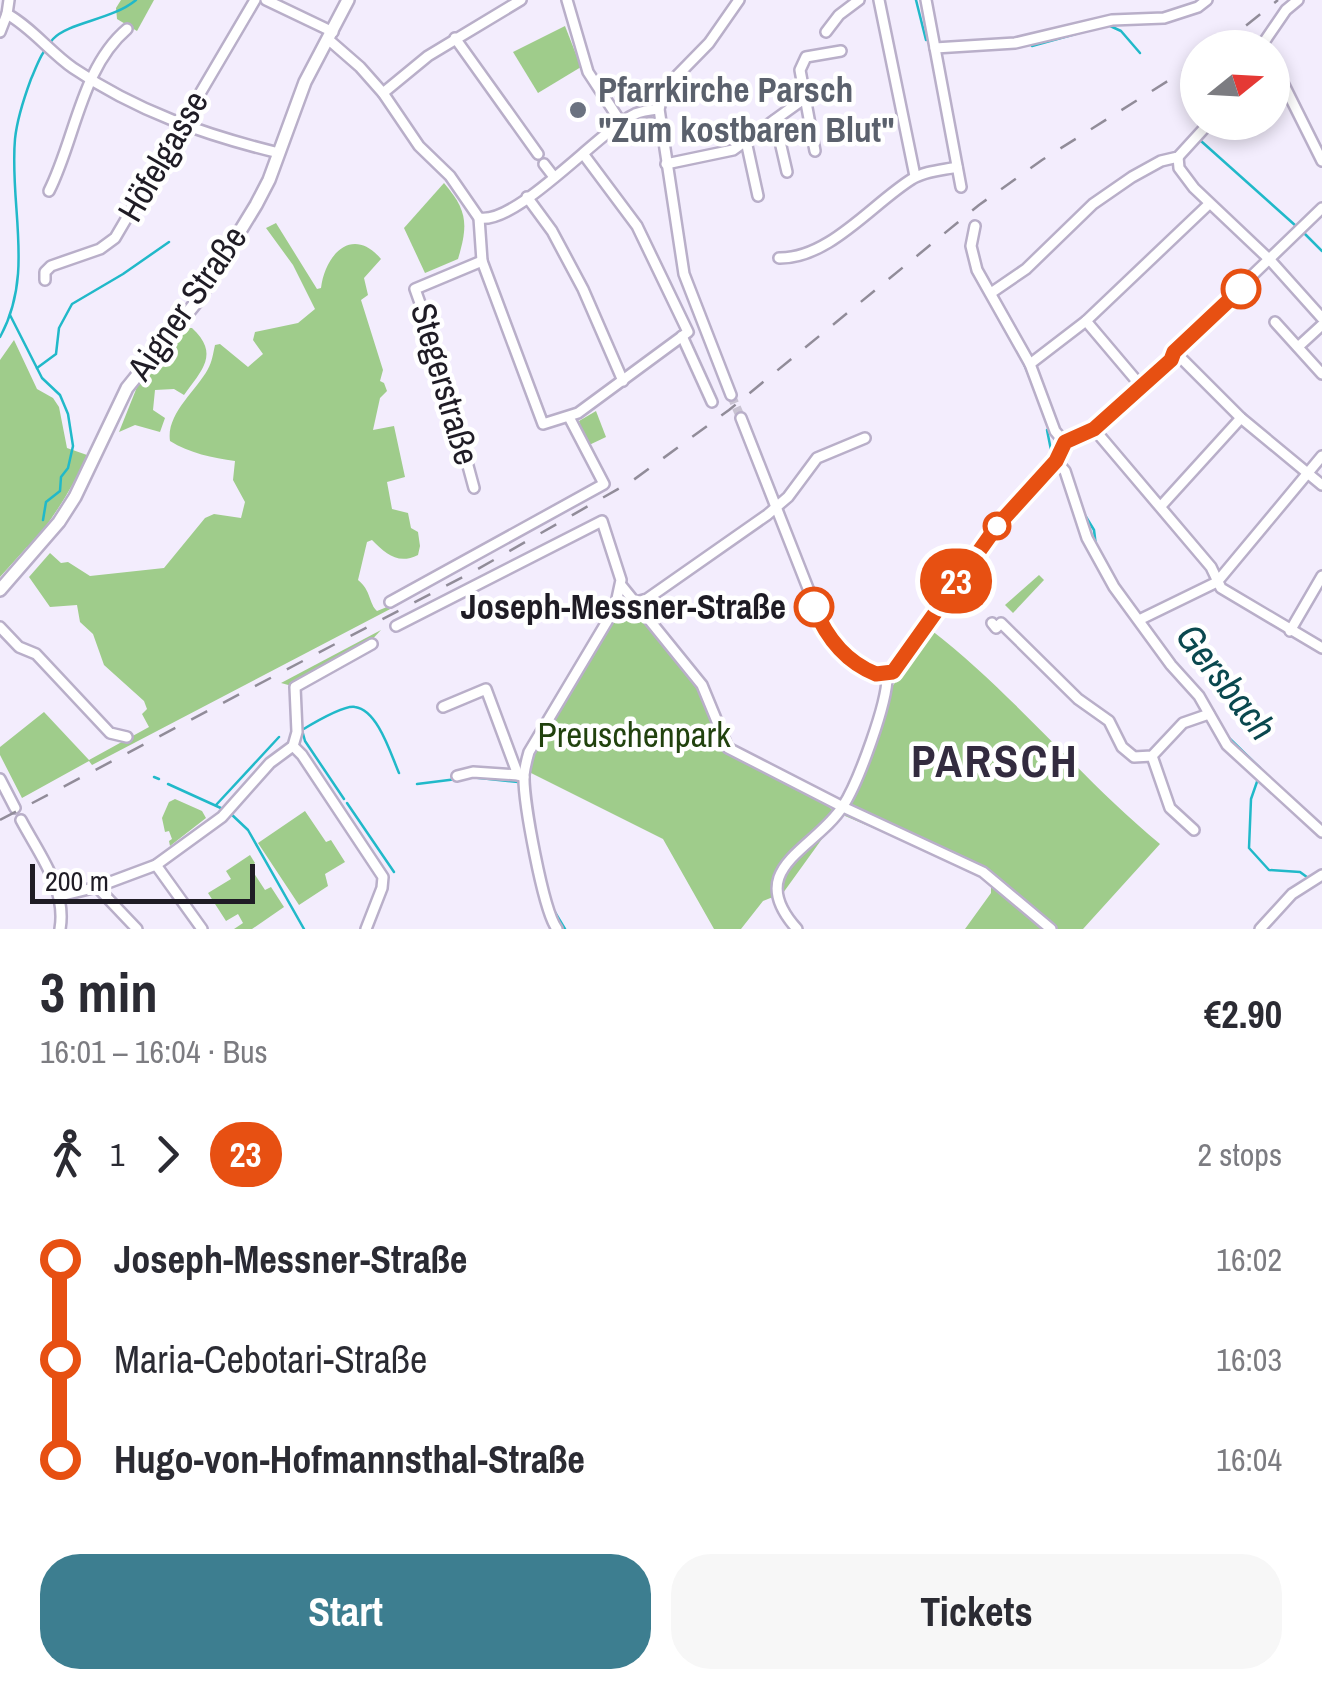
<!DOCTYPE html>
<html lang="en">
<head>
<meta charset="utf-8">
<style>
  :root { --surface:#fff; --page:#f7f7f7; --text:#2b2b33; --muted:#7c7c81; --accent:#3d7e90 }
  body { margin:0; font-family:"Archivo Narrow",sans-serif; background:var(--page); color:var(--text); height:100vh; display:flex; flex-direction:column; font-size:38px; white-space:nowrap }
  * { box-sizing:border-box; margin:0 }
  p { font-size:32px; color:var(--muted) }
  .icon { flex:none; width:55px; height:55px; fill:none; stroke:currentColor; stroke-width:2; stroke-linecap:round; stroke-linejoin:round }
  .map { position:relative; height:929px; overflow:hidden }
  .details { display:flex; flex-direction:column; background:var(--surface); flex:1 }
  .details>* { flex:none }
  .badge { padding:0 20px; border-radius:32px; font-size:35px; line-height:65px }
  .needle { width:65px; rotate:72deg }
  .tools { position:absolute; left:1180px; top:30px; display:grid; gap:20px }
  .tools a { display:grid; place-items:center; width:110px; height:110px; border-radius:50%; background:var(--surface); box-shadow:0 5px 15px #0003; font-size:50px }
  .scale { position:absolute; left:30px; bottom:25px; width:225px; box-sizing:border-box; padding-left:10px; border:5px solid #1f1c25; border-top:0; font-size:28px; line-height:35px; white-space:nowrap; color:#1f1c25; -webkit-text-stroke:8px #fff; paint-order:stroke }
  .map>.badge { position:absolute; translate:-50% -50%; box-shadow:0 0 0 5px #fff }
  .legs { display:flex; align-items:center; gap:15px; height:110px; padding:0 40px; font-size:32px }
  .legs p { margin-inline-start:auto }
  .headline { display:flex; align-items:center; justify-content:space-between; height:170px; padding:0 40px }
  h1 { font-size:55px; font-weight:700; line-height:75px }
  .cta { display:flex; gap:20px; margin-top:auto; padding:20px 40px }
  .cta a { flex:1; height:115px; border-radius:40px; background:var(--accent); color:#fff; font-size:40px; font-weight:700; line-height:115px; text-align:center }
  .cta a+a { background:var(--page); color:var(--text) }
  ul { padding:0 40px; list-style:none }
  li { display:flex; align-items:center; gap:35px; height:100px; font-size:38px }
  li i { display:grid; place-items:center; width:15px; height:100%; margin:0 12px; background:currentColor }
  li i::after { content:''; width:25px; height:25px; margin:-12px; border:8px solid; border-radius:50%; background:var(--surface) }
  li p { margin-inline-start:auto }
  li:first-child i { background:linear-gradient(#0000 50%,currentColor 0) }
  li:last-child i { background:linear-gradient(currentColor 50%,#0000 0) }
  .map>svg:first-child { display:block }
  .green { fill:#9fcc8b }
  .lines { fill:none; stroke-linecap:round; stroke-linejoin:round }
  .stream { stroke:#21b9c9; stroke-width:2.5 }
  .minor-tunnel { stroke:#c9c3d2; stroke-width:9; stroke-dasharray:9 4.5; stroke-linecap:butt }
  .minor-casing { stroke:#b9afc9; stroke-width:14 }
  .major-casing { stroke:#b9afc9; stroke-width:16 }
  .minor { stroke:#fff; stroke-width:9 }
  .major { stroke:#fff; stroke-width:11 }
  .rail { stroke:#918c99; stroke-width:2.5; stroke-dasharray:18 18; stroke-linecap:butt }
  .line-1-casing { stroke:#fff; stroke-width:22 }
  .line-1 { stroke:#e75012; stroke-width:15 }
  .worship-dot { fill:#6b7280; stroke:#fff; stroke-width:4 }
  .stop-1-dot { fill:#fff; stroke:#e75012; stroke-width:5 }
  .labels { text-anchor:middle; stroke-width:9; stroke-linejoin:round; paint-order:stroke }
  .worship-label { font-size:35px; font-weight:bold; fill:#5b616d; stroke:#fff; text-anchor:start }
  .street-label { font-size:35px; fill:#1f1c25; stroke:#fff }
  .stop-label { font-size:35px; font-weight:bold; fill:#1f1c25; stroke:#fff; text-anchor:end }
  .park-label { font-size:35px; fill:#21420e; stroke:#fff }
  .water-label { font-size:38px; font-style:italic; fill:#0a484f; stroke:#fff }
  .district-label { font-size:45px; font-weight:bold; letter-spacing:2.5px; fill:#332b3f; stroke:#fff }
</style>
</head>
<body>
<div class="map">
<svg width="1322" height="929" viewBox="0 0 1322 929">
  <rect width="100%" height="100%" fill="#f3edfd"/>
  <g class="green">
    <polygon points="121,0 154,0 137,31 117,19 116,8"/>
    <polygon points="565,26 581,67 538,93 513,52"/>
    <path d="M444,183C468,211 468,225 458,259L425,273L404,228Z"/>
    <path d="M276,223L317,289L321,288C325,255 352,225 381,259L364,278L368,295L361,300L383,370L380,381L384,383L387,391L380,398L373,430L394,426L405,477L387,482L392,509L408,513L411,528L418,532L420,546L418,555C398,565 386,554 372,540L367,542L358,580C371,590 369,604 377,611L397,603L396,606L92,765L89,761L22,798L0,755V747L44,712L89,760L149,727L142,714L147,709L144,701L104,665L93,634L80,622L77,605L50,607L29,577L50,553L61,563L68,562L90,576L164,568L205,518L214,514L241,518L245,502L233,480L235,461C213,458 189,453 170,441C166,414 196,391 208,369C212,362 213,354 215,345L220,344L248,367L263,354L253,340L255,332L298,323L315,309L293,265L266,228Z"/>
    <path d="M185,328H192C220,354 202,370 184,395L174,389L155,390L153,410L165,418L160,432L135,425L119,432L137,387Z"/>
    <path d="M14,340L37,389L53,398L59,407L67,448L87,455C72,490 52,519 29,549L27,547L0,577V360Z"/>
    <polygon points="596,411 606,437 587,446 579,421"/>
    <polygon points="1039,575 1044,580 1013,613 1005,605"/>
    <polygon points="622,607 633,609 687,666 734,752 822,801 836,813 827,832 783,893 763,901 741,929 714,929 663,839 521,768 613,612"/>
    <polygon points="381,630 366,646 292,686 281,683"/>
    <path d="M931,630C1014,694 1079,777 1160,844L1083,929H965L991,893V886L976,872L845,816L860,757L881,703Z"/>
    <polygon points="175,799 202,811 206,818 170,846 169,841 172,839 169,831 165,832 162,818 169,802"/>
    <polygon points="305,811 326,842 331,840 345,862 325,874 328,886 299,905 258,843"/>
    <polygon points="250,855 255,863 250,867 265,890 271,887 284,907 252,929 234,929 243,923 238,914 226,921 208,893 231,879 226,871"/>
  </g>
  <g class="lines">
    <g class="stream">
      <polyline points="916,0 926,40"/>
      <polyline points="1032,46 1108,25 1121,31 1140,53"/>
      <polyline points="1201,141 1296,226"/>
      <polyline points="1302,231 1322,251"/>
      <polyline points="976,277 990,302"/>
      <polyline points="10,315 42,378 60,395 68,414 73,446 68,468 61,477 60,491 46,502 43,520"/>
      <path d="M0,337C35,274 9,206 15,139C17,119 24,98 31,79C37,65 42,51 53,39C69,22 112,20 136,0"/>
      <polyline points="1024,364 1035,390"/>
      <polyline points="37,368 56,354 59,328 72,304 123,274 169,242"/>
      <polyline points="1038,399 1041,407"/>
      <polyline points="1047,430 1051,450"/>
      <polyline points="1083,512 1094,530 1096,546"/>
      <polyline points="1128,599 1177,665"/>
      <polyline points="1227,736 1260,768"/>
      <polyline points="1259,776 1251,799 1249,848 1269,870 1300,872 1311,880"/>
      <polyline points="154,777 159,779"/>
      <polyline points="470,777 518,782"/>
      <polyline points="168,784 223,809"/>
      <polyline points="417,784 457,779"/>
      <path d="M344,799L305,741L302,730C312,724 344,705 355,707C378,710 391,755 399,773"/>
      <polyline points="347,803 394,872"/>
      <polyline points="216,805 279,737"/>
      <polyline points="230,813 248,830 304,929"/>
      <polyline points="553,909 565,929"/>
    </g>
    <polyline class="minor-tunnel" points="731,395 741,418"/>
    <defs>
      <g id="minor">
        <path d="M9,0L7,14C31,27 50,52 73,68C136,111 205,135 279,153"/>
        <polyline points="266,0 333,32"/>
        <polyline points="567,0 588,72 622,124"/>
        <polyline points="879,0 915,176"/>
        <polyline points="926,0 961,187"/>
        <polyline points="0,32 7,14"/>
        <polyline points="826,32 839,15 859,0"/>
        <polyline points="455,38 538,154"/>
        <polyline points="329,40 360,67 383,93 419,146 450,176 479,218 482,261 543,424 578,413 688,332 637,226 584,155"/>
        <polyline points="935,48 1015,43 1112,20 1164,18 1198,7 1207,0"/>
        <polyline points="1260,48 1286,10 1298,0"/>
        <polyline points="1272,61 1322,161"/>
        <polyline points="383,93 428,56 521,0"/>
        <polyline points="775,120 787,172"/>
        <polyline points="623,124 660,124"/>
        <polyline points="746,141 758,196"/>
        <polyline points="815,151 800,70 806,57 841,51"/>
        <polyline points="1178,157 1179,168 1194,188 1270,260 1322,318"/>
        <polyline points="544,164 554,177"/>
        <polyline points="666,164 733,150 805,98 845,90"/>
        <path d="M49,191C75,140 81,68 127,29"/>
        <polyline points="527,197 552,231 583,289 623,381"/>
        <path d="M479,218C517,225 599,131 635,114C642,111 651,110 659,109"/>
        <polyline points="975,226 971,246 977,270 1030,364 1055,431 1065,443"/>
        <path d="M779,258C829,259 873,203 912,179C924,171 943,170 957,167"/>
        <polyline points="45,280 45,272 51,266 100,249 115,238 255,0"/>
        <polyline points="991,293 1026,269 1093,204 1132,177 1161,161 1178,157 1210,122"/>
        <polyline points="1086,321 1141,386"/>
        <polyline points="1275,322 1322,374"/>
        <polyline points="682,336 712,402"/>
        <polyline points="1298,347 1322,325"/>
        <polyline points="1174,351 1241,418 1322,485"/>
        <polyline points="1030,364 1086,321 1209,204"/>
        <polyline points="731,395 684,274 659,109 665,88 709,43 739,0"/>
        <path d="M741,418L824,629C838,650 860,674 887,674"/>
        <polyline points="1094,429 1211,567 1221,588 1322,648"/>
        <path d="M1065,443C1089,435 1166,374 1174,351L1322,208"/>
        <polyline points="1056,461 1065,471 1087,538 1114,587 1171,665 1199,696 1227,745 1322,832"/>
        <polyline points="474,488 436,348 415,289 482,261"/>
        <polyline points="1161,506 1241,418"/>
        <polyline points="621,585 702,685 728,748 843,807 983,872 1051,929"/>
        <polyline points="390,602 604,484 569,417"/>
        <polyline points="615,608 647,599 767,515 788,497 817,458 865,438"/>
        <polyline points="1139,620 1217,582 1322,456"/>
        <polyline points="992,623 996,628 1001,623 1078,699 1109,721 1122,747 1134,757 1152,756 1183,723 1209,714"/>
        <path d="M396,626L602,521L621,580L615,608L529,752C527,759 525,767 524,775C523,800 543,910 557,929"/>
        <polyline points="0,627 19,647 36,654 110,733 127,737"/>
        <polyline points="1290,631 1322,576"/>
        <polyline points="887,674 899,666 997,526 1056,461 1065,443"/>
        <polyline points="443,707 486,689 518,775 524,777"/>
        <polyline points="293,746 302,755 383,877 382,888 366,929"/>
        <polyline points="1152,756 1170,808 1194,830"/>
        <polyline points="457,776 473,772 518,775"/>
        <polyline points="0,779 15,808"/>
        <path d="M21,820C39,854 67,889 60,929"/>
        <polyline points="156,865 202,929"/>
        <polyline points="97,887 137,929"/>
        <polyline points="60,896 97,887 156,865 222,817 270,763 293,746 297,732 295,687 372,644"/>
        <path d="M797,929C742,868 815,850 843,806C858,783 889,700 887,674"/>
        <polyline points="1260,929 1292,894 1322,875"/>
      </g>
      <polyline id="major" points="0,590 59,522 75,497 127,388 198,300 256,205 269,180 305,82 348,0"/>
    </defs>
    <use href="#minor" class="minor-casing"/>
    <use href="#major" class="major-casing"/>
    <use href="#minor" class="minor"/>
    <use href="#major" class="major"/>
    <g class="rail">
      <polyline points="1218,48 1278,0"/>
      <polyline points="0,820 478,569 632,481 729,410 979,205 1042,160 1198,62"/>
    </g>
  </g>
  <g class="lines">
    <defs>
      <path id="line-1" d="M814,607C826,637 846,662 876,674L893,672L997,526L1056,461L1065,442L1094,429L1171,360L1174,352L1241,289"/>
    </defs>
    <use href="#line-1" class="line-1-casing"/>
    <use href="#line-1" class="line-1"/>
  </g>
  <circle class="worship-dot" cx="578" cy="110" r="10"/>
  <g class="stop-1-dot">
    <circle cx="1241" cy="289" r="18"/>
    <circle cx="997" cy="526" r="12"/>
    <circle cx="814" cy="607" r="18"/>
  </g>
  <g class="labels">
    <g class="worship-label">
      <text x="598" y="102">Pfarrkirche Parsch<tspan x="598" dy="40">"Zum kostbaren Blut"</tspan></text>
    </g>
    <g class="street-label">
      <text transform="translate(163 156) rotate(-60)" y="12">Höfelgasse</text>
      <text transform="translate(187 303) rotate(-55)" y="12">Aigner Straße</text>
      <text transform="translate(445 384) rotate(74)" y="12">Stegerstraße</text>
    </g>
    <g class="stop-label">
      <text x="786" y="619">Joseph-Messner-Straße</text>
    </g>
    <g class="park-label">
      <text x="634" y="747">Preuschenpark</text>
    </g>
    <g class="water-label">
      <text transform="translate(1226 682) rotate(52)" y="13">Gersbach</text>
    </g>
    <g class="district-label">
      <text x="995" y="777">PARSCH</text>
    </g>
  </g>
</svg>
<div class="tools">
<a><svg class="needle" viewBox="-14 -14 28 28"><path d="M0-13l5 13h-10z" fill="#e53935"/><path d="M0 13l5-13h-10z" fill="#7c7c81"/></svg></a>
</div>
<div class="scale">200 m</div>
<b class="badge" style="left:956px;top:581px;background:#e75012;color:#fff">23</b>
</div>
<section class="details">
<div class="headline"><div><h1>3 min</h1><p>16:01 – 16:04 · Bus</p></div><b>€2.90</b></div>
<div class="legs"><svg class="icon" aria-label="walk" viewBox="0 0 24 24"><circle cx="13" cy="4" r="2"/><path d="M13 8l-2 6 4 7M11 14l-3 7M7 12l3-4h3l4 4"/></svg>1<svg class="icon" aria-label="forward" viewBox="0 0 24 24"><path d="M9 5l7 7-7 7"/></svg><b class="badge" style="background:#e75012;color:#fff">23</b><p>2 stops</p></div>
<ul>
<li><i style="color:#e75012"></i><b>Joseph-Messner-Straße</b><p>16:02</p></li>
<li><i style="color:#e75012"></i><span>Maria-Cebotari-Straße</span><p>16:03</p></li>
<li><i style="color:#e75012"></i><b>Hugo-von-Hofmannsthal-Straße</b><p>16:04</p></li>
</ul>
<div class="cta"><a>Start</a><a>Tickets</a></div>
</section>
</body>
</html>
